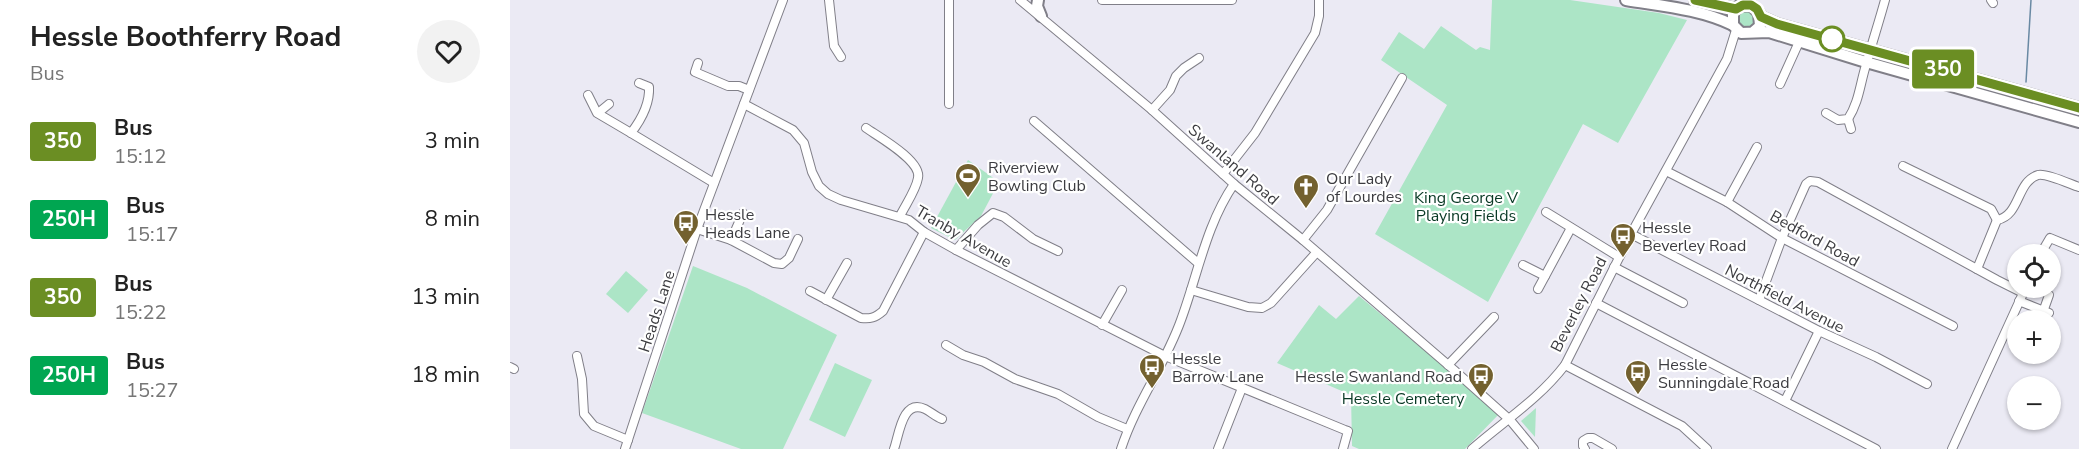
<!DOCTYPE html>
<html lang="en">
<head>
<meta charset="utf-8">
<style>
  :root { --surface:#fff; --page:#f2f2f2; --text:#222; --muted:#767676 }
  body { margin:0; font-family:"Nunito Sans",sans-serif; background:var(--page); color:var(--text); height:100vh; display:flex; flex-direction:column; font-size:22px; white-space:nowrap }
  * { box-sizing:border-box; margin:0 }
  p { font-size:20px; color:var(--muted) }
  .icon { flex:none; width:33px; height:33px; fill:none; stroke:currentColor; stroke-width:2; stroke-linecap:round; stroke-linejoin:round }
  .map { position:relative; flex:1; overflow:hidden }
  .side { display:flex; flex-direction:column; background:var(--surface); width:510px }
  .side>* { flex:none }
  .badge { padding:0 12px; border-radius:4px; font-size:21px; line-height:39px }
  .buttons { position:absolute; left:1497px; top:244px; display:grid; gap:12px }
  .buttons a { display:grid; place-items:center; width:54px; height:54px; border-radius:50%; background:var(--surface); box-shadow:0 2px 4px #0004; font-size:30px }
  .map>.badge { position:absolute; translate:-50% -50%; box-shadow:0 0 0 3px #fff }
  .round { display:grid; place-items:center; flex:none; width:63px; height:63px; border-radius:32px; background:var(--page) }
  .summary { display:flex; align-items:center; justify-content:space-between; height:102px; padding:0 30px }
  h1 { font-size:28px; font-weight:700; line-height:45px }
  ul { padding:0; list-style:none }
  li { display:flex; align-items:center; gap:18px; height:78px; padding:0 30px }
  li div { flex:1 }
  li b { display:block; font-size:22px }
  li em { font-style:normal }
  li .badge { min-width:66px; font-weight:700; text-align:center }
  main { display:flex; flex:1; min-height:0 }
  .map>svg:first-child { display:block }
  .green { fill:#ace5c6 }
  .lines { fill:none; stroke-linecap:round; stroke-linejoin:round }
  .stream { stroke:#6989a3; stroke-width:1.5 }
  .minor-casing { stroke:#807f88; stroke-width:10 }
  .major-casing { stroke:#807f88; stroke-width:14 }
  .minor { stroke:#fff; stroke-width:8 }
  .major { stroke:#fff; stroke-width:10 }
  .line-casing { stroke:#fff; stroke-width:14 }
  .line { stroke:#6b8e23; stroke-width:9 }
  .stop-dot { fill:#fff; stroke:#6b8e23; stroke-width:3 }
  .labels { text-anchor:middle; stroke-width:4.5; stroke-linejoin:round; paint-order:stroke }
  .street-label { font-size:16px; fill:#3c3c40; stroke:#fff }
  .poi-label { font-size:16px; fill:#3c3c40; stroke:#fff; text-anchor:start }
  .park-label { font-size:16px; fill:#093925; stroke:#fff }
</style>
</head>
<body>
<main>
<section class="side">
<div class="summary"><div><h1>Hessle Boothferry Road</h1><p>Bus</p></div><a class="round"><svg class="icon" aria-label="heart" viewBox="0 0 24 24"><path d="M12 20l-8-8c-3-5 5-10 8-4 3-6 11-1 8 4z"/></svg></a></div>
<ul>
<li><span class="badge" style="background:#6b8e23;color:#fff">350</span><div><b>Bus</b><p>15:12</p></div><em>3 min</em></li>
<li><span class="badge" style="background:#00a651;color:#fff">250H</span><div><b>Bus</b><p>15:17</p></div><em>8 min</em></li>
<li><span class="badge" style="background:#6b8e23;color:#fff">350</span><div><b>Bus</b><p>15:22</p></div><em>13 min</em></li>
<li><span class="badge" style="background:#00a651;color:#fff">250H</span><div><b>Bus</b><p>15:27</p></div><em>18 min</em></li>
</ul>
</section>
<div class="map">
<svg width="1569" height="449" viewBox="0 0 1569 449">
  <rect width="100%" height="100%" fill="#ebeaf4"/>
  <g class="green">
    <polygon points="982,0 1060,0 1149,13 1177,20 1108,143 1073,124 978,302 865,234 937,105 871,60 889,32 914,49 931,26 966,50 970,47 980,50"/>
    <polygon points="1238,9 1243,12 1246,23 1243,27 1231,29 1225,18 1230,11"/>
    <polygon points="458,160 489,182 471,216 445,240 421,228"/>
    <polygon points="183,266 237,288 327,335 273,449 231,449 132,413"/>
    <polygon points="116,271 138,290 118,313 96,294"/>
    <polygon points="849,296 990,413 955,449 849,449 842,446 841,395 767,363 809,305 826,319"/>
    <polygon points="325,363 362,380 335,437 299,420"/>
    <polygon points="1026,408 1025,437 1011,421"/>
  </g>
  <g class="lines">
    <polyline class="stream" points="1516,82 1521,0"/>
    <defs>
      <g id="minor">
        <polyline points="319,0 324,46 331,57"/>
        <polyline points="510,0 642,110 724,184 793,240 944,370 1000,420 1024,449"/>
        <polyline points="592,0 722,0"/>
        <polyline points="1481,0 1483,3"/>
        <polyline points="188,63 185,72 218,86 229,86 239,90"/>
        <path d="M129,83L139,87C140,104 131,120 121,133L204,183"/>
        <polyline points="1270,84 1289,42"/>
        <polyline points="78,95 87,113 121,133"/>
        <polyline points="234,104 283,130 294,143 302,172 309,186 318,194 331,200 399,220 414,232 446,250 655,356 835,430 838,431 833,449"/>
        <polyline points="439,104 439,0"/>
        <polyline points="642,110 660,90 666,76 674,68 689,58"/>
        <polyline points="88,113 99,104"/>
        <path d="M1316,113L1328,120L1338,119C1349,102 1350,84 1356,65C1362,43 1369,22 1375,0"/>
        <polyline points="1338,119 1341,129"/>
        <polyline points="524,121 688,263"/>
        <path d="M356,128C369,137 412,161 408,178C406,190 396,204 390,216"/>
        <polyline points="1393,166 1481,209 1487,220"/>
        <polyline points="1156,171 1217,202 1272,238 1443,326"/>
        <polyline points="713,174 745,133 805,33 809,16 809,0"/>
        <polyline points="1217,202 1247,147"/>
        <polyline points="1036,212 1109,257"/>
        <path d="M1487,220C1511,215 1506,182 1528,175C1536,173 1560,184 1569,187"/>
        <polyline points="187,229 221,240 264,263 272,264 279,258 288,239"/>
        <polyline points="1121,234 1309,331 1366,357 1417,384"/>
        <polyline points="221,240 233,213"/>
        <polyline points="793,240 817,210 892,78"/>
        <polyline points="446,250 468,225 483,213 494,217 523,239 548,251"/>
        <polyline points="1530,255 1540,238 1569,250"/>
        <polyline points="1013,265 1035,276"/>
        <polyline points="1104,267 1173,303"/>
        <polyline points="1467,269 1487,220"/>
        <polyline points="1028,289 1061,228"/>
        <polyline points="681,290 738,307 752,308 761,303 806,253"/>
        <path d="M300,291L351,318C360,319 365,318 373,311L414,232"/>
        <polyline points="316,300 337,263"/>
        <polyline points="1249,300 1272,238 1296,184 1300,181 1308,182 1487,280 1513,293"/>
        <polyline points="1509,301 1539,313"/>
        <polyline points="1086,303 1366,449"/>
        <polyline points="1533,312 1539,295"/>
        <polyline points="592,325 612,290"/>
        <polyline points="436,345 453,355 474,362 505,379 548,394 588,417 617,429"/>
        <polyline points="67,356 72,379 74,414 84,426 118,440"/>
        <polyline points="938,365 984,317"/>
        <polyline points="1055,365 1172,426 1197,449"/>
        <polyline points="0,367 4,369"/>
        <polyline points="1275,401 1309,331"/>
        <polyline points="115,449 187,229 273,0"/>
        <path d="M384,449C389,436 392,398 415,409C421,412 426,417 432,419"/>
        <path d="M611,449C626,403 655,365 671,320C688,274 696,225 724,184"/>
        <polyline points="708,449 732,388"/>
        <path d="M962,449C994,421 1029,399 1055,365L1121,234L1217,59L1226,30"/>
        <polyline points="1075,449 1073,446 1073,441 1078,438 1083,438 1102,449"/>
        <polyline points="1442,449 1515,289"/>
      </g>
      <g id="major">
        <polyline points="528,0 527,6 531,16"/>
        <path d="M1116,0C1152,6 1190,9 1223,25"/>
        <polyline points="1185,0 1226,9"/>
        <polyline points="1251,17 1267,24 1569,108"/>
        <polyline points="1243,32 1250,26 1249,13 1241,5 1229,6 1223,12 1223,25 1231,33 1259,32 1356,62 1569,122"/>
      </g>
    </defs>
    <use href="#minor" class="minor-casing"/>
    <use href="#major" class="major-casing"/>
    <use href="#minor" class="minor"/>
    <use href="#major" class="major"/>
  </g>
  <g class="lines">
    <defs>
      <polyline id="line" points="1185,0 1226,9 1233,5 1241,5 1247,9 1251,17 1267,24 1569,108"/>
    </defs>
    <use href="#line" class="line-casing"/>
    <use href="#line" class="line"/>
  </g>
  <defs>
    <symbol id="stadium-pin" viewBox="-11 -11 22 30"><path d="M0 17L-7.5 6A9.5 9.5 0 1 1 7.5 6Z" fill="#73612f" stroke="#fff"/><path d="M0-5a6.5 5 0 1 0 0 10a6.5 5 0 1 0 0-10ZM-3.5-1.8h7v3.6h-7Z" fill="#fff"/></symbol>
    <symbol id="church-pin" viewBox="-11 -11 22 30"><path d="M0 17L-7.5 6A9.5 9.5 0 1 1 7.5 6Z" fill="#73612f" stroke="#fff"/><path d="M-1.2-6h2.4v3.5h3.3v2.4h-3.3V6h-2.4V-.1h-3.3v-2.4h3.3Z" fill="#fff"/></symbol>
    <symbol id="bus-pin" viewBox="-11 -11 22 30"><path d="M0 17L-7.5 6A9.5 9.5 0 1 1 7.5 6Z" fill="#73612f" stroke="#fff"/><path d="M-5-6H5V4H4V6H2V4H-2V6H-4V4H-5ZM-3.5-4V0h7V-4ZM-3.5 1.2v1.5H-2V1.2ZM2 1.2v1.5H3.5V1.2Z" fill="#fff"/></symbol>
  </defs>
  <g fill-rule="evenodd">
    <use href="#stadium-pin" x="443" y="161" width="30" height="40"/>
    <use href="#church-pin" x="781" y="172" width="30" height="40"/>
    <use href="#bus-pin" x="161" y="208" width="30" height="40"/>
    <use href="#bus-pin" x="1098" y="221" width="30" height="40"/>
    <use href="#bus-pin" x="627" y="352" width="30" height="40"/>
    <use href="#bus-pin" x="1113" y="358" width="30" height="40"/>
    <use href="#bus-pin" x="956" y="361" width="30" height="40"/>
  </g>
  <circle class="stop-dot" cx="1322" cy="39" r="12"/>
  <g class="labels">
    <g class="street-label">
      <text transform="translate(724 164) rotate(41)" y="6">Swanland Road</text>
      <text transform="translate(454 236) rotate(30)" y="6">Tranby Avenue</text>
      <text transform="translate(1305 238) rotate(29)" y="6">Bedford Road</text>
      <text transform="translate(1275 298) rotate(27)" y="6">Northfield Avenue</text>
      <text transform="translate(1068 304) rotate(-63)" y="6">Beverley Road</text>
      <text transform="translate(146 311) rotate(-72)" y="6">Heads Lane</text>
    </g>
    <g class="poi-label">
      <text x="478" y="173">Riverview<tspan x="478" dy="18">Bowling Club</tspan></text>
      <text x="816" y="184">Our Lady<tspan x="816" dy="18">of Lourdes</tspan></text>
      <text x="195" y="220">Hessle<tspan x="195" dy="18">Heads Lane</tspan></text>
      <text x="1132" y="233">Hessle<tspan x="1132" dy="18">Beverley Road</tspan></text>
      <text x="662" y="364">Hessle<tspan x="662" dy="18">Barrow Lane</tspan></text>
      <text x="1148" y="370">Hessle<tspan x="1148" dy="18">Sunningdale Road</tspan></text>
      <text x="952" y="382" text-anchor="end">Hessle Swanland Road</text>
    </g>
    <g class="park-label">
      <text x="956" y="203">King George V<tspan x="956" dy="18">Playing Fields</tspan></text>
      <text x="893" y="404">Hessle Cemetery</text>
    </g>
  </g>
</svg>
<div class="buttons">
<a><svg class="icon" aria-label="locate" viewBox="0 0 24 24"><circle cx="12" cy="12" r="6"/><path d="M12 2v4M12 18v4M2 12h4M18 12h4"/></svg></a>
<a>+</a>
<a>−</a>
</div>
<b class="badge" style="left:1433px;top:69px;background:#6b8e23;color:#fff">350</b>
</div>
</main>
</body>
</html>
